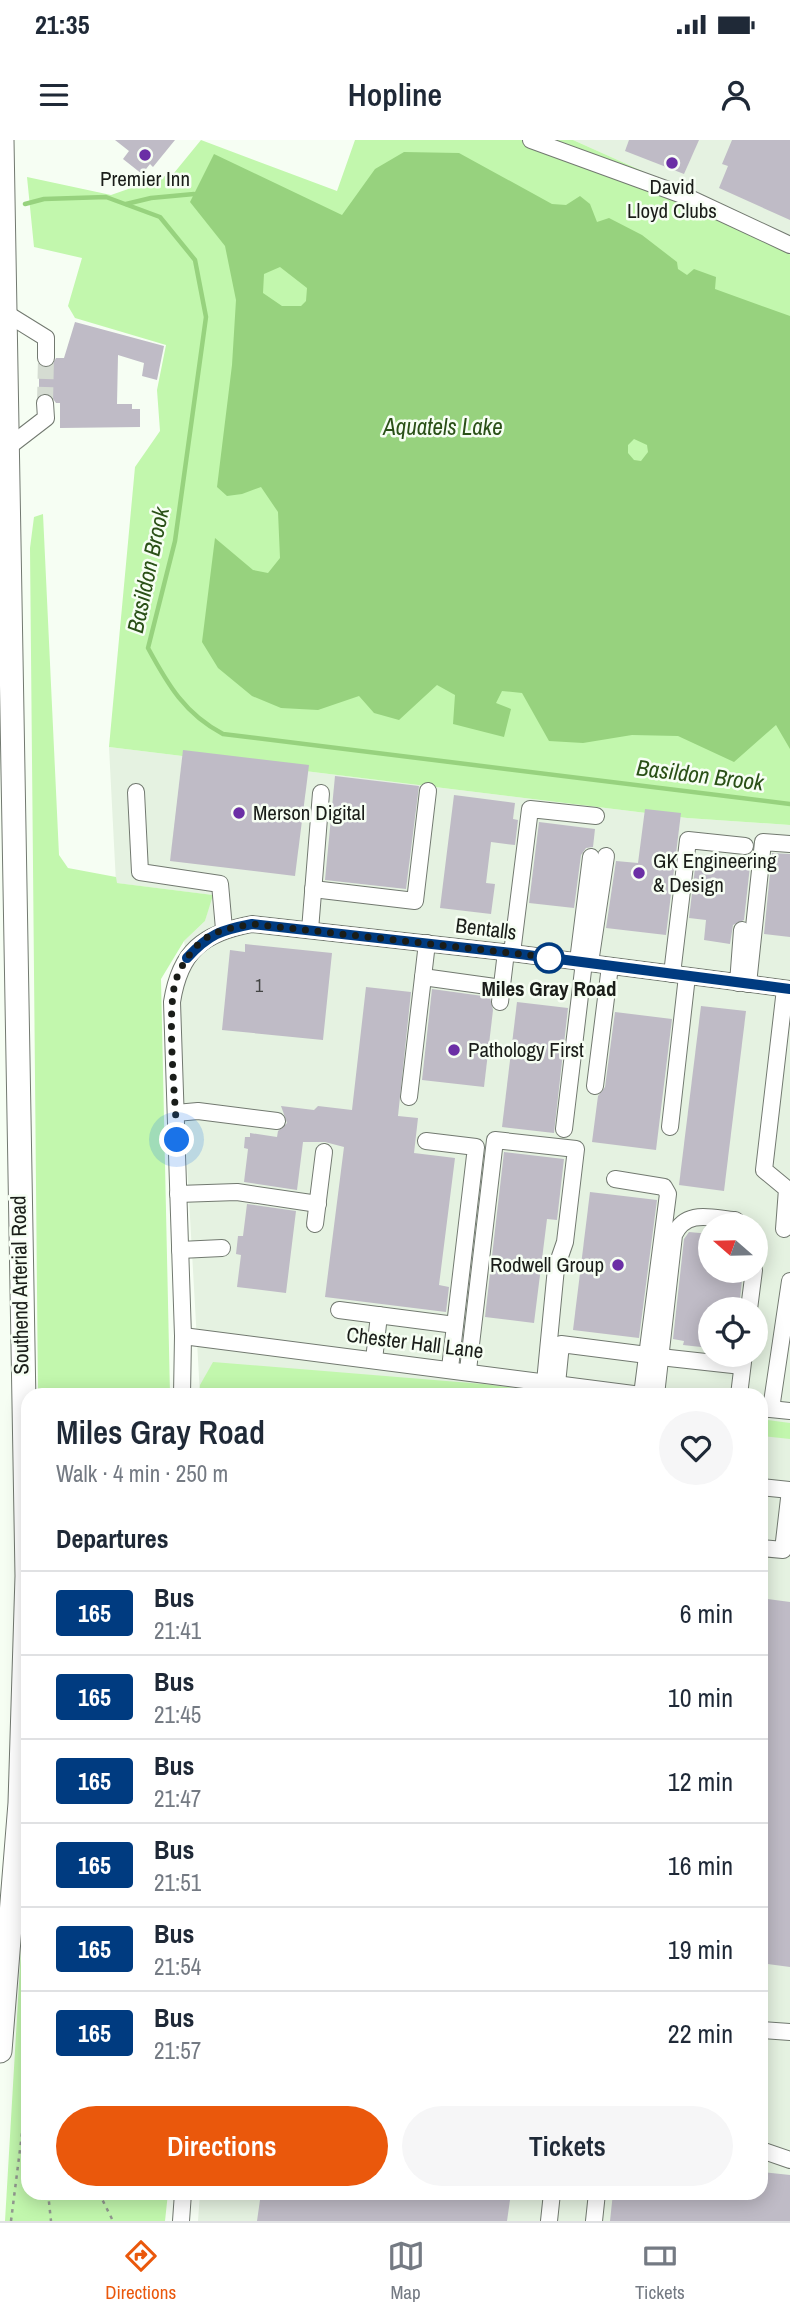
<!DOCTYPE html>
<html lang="en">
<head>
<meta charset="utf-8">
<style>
  :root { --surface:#fff; --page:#f6f6f7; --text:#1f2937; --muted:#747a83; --line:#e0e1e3; --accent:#ea580c }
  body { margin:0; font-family:"Archivo Narrow",sans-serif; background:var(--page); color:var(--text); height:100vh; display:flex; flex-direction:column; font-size:26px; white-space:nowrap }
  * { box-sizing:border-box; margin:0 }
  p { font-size:23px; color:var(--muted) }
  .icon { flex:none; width:38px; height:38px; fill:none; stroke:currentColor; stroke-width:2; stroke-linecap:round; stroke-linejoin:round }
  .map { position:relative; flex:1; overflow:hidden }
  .sheet { position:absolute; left:21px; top:1248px; width:747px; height:812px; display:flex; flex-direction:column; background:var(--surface); border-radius:21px; box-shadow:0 4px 18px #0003 }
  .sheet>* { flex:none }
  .badge { padding:0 14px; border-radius:5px; font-size:24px; line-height:46px }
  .needle { width:46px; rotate:290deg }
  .tools { position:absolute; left:698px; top:1073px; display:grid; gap:14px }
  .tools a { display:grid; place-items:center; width:70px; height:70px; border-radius:50%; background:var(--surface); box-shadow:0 4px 18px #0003; font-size:35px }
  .you { position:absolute; width:35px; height:35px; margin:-18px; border:5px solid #fff; border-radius:50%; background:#1a73e8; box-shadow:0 0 0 10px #1a73e833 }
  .map>.badge { position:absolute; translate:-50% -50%; box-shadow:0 0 0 4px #fff }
  h2 { padding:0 35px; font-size:26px; line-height:63px }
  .round { display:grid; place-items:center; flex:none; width:74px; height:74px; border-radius:37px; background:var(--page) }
  .headline { display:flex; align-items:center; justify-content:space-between; height:119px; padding:0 35px }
  h1 { font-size:33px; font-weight:600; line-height:52px }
  .button { display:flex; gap:14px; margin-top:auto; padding:14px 35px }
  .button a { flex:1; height:80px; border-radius:42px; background:var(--accent); color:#fff; font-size:28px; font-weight:600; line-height:80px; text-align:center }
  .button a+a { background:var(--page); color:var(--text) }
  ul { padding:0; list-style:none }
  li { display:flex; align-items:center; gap:21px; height:84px; padding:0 35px; border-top:2px solid var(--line) }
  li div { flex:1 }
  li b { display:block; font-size:26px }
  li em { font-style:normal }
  li .badge { min-width:77px; font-weight:700; text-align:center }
  .status { display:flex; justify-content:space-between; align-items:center; height:49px; padding:0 35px; background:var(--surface); direction:ltr }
  .status svg { height:19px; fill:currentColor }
  header { display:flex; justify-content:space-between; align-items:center; height:91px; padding:0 35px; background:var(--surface); font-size:32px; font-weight:600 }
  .dock { display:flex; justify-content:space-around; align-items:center; height:98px; border-top:2px solid var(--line); background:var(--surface); font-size:19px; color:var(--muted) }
  .dock a { display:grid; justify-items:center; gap:4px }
  .dock .selected { color:var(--accent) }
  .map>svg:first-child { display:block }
  .built { fill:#e5f2e1; fill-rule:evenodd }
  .green { fill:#c2f7ad }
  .water { fill:#97d27e; fill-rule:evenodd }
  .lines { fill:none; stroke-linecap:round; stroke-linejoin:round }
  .stream { stroke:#97d27e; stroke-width:4.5 }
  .building { fill:#bfbbc6 }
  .minor-tunnel { stroke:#d5dcd2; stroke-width:16; stroke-dasharray:16 8; stroke-linecap:butt }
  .minor-casing { stroke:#727970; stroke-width:18 }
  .highway-casing { stroke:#727970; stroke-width:25 }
  .path { stroke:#91978f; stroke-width:2.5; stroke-dasharray:3.5 5; stroke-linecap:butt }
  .minor { stroke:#fff; stroke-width:16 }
  .highway { stroke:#fff; stroke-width:23 }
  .line-casing { stroke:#fff; stroke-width:16 }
  .line { stroke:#003b80; stroke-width:10 }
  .walk { stroke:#1a1d19; stroke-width:7; stroke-dasharray:0 12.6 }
  .poi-dot { fill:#6b2fa5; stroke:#f6fef3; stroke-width:2.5 }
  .stop-dot { fill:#fff; stroke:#003b80; stroke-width:3.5 }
  .labels { text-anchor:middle; stroke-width:5; stroke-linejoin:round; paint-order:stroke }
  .number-label { font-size:18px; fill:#434444 }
  .poi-label { font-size:21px; fill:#1a1d19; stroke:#f6fef3; text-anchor:start }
  .street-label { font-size:21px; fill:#1a1d19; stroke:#f6fef3 }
  .stop-label { font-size:21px; font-weight:bold; fill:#1a1d19; stroke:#f6fef3 }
  .water-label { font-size:23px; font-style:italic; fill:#2a5017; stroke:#f6fef3 }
</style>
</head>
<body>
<div class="status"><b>21:35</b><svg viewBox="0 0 49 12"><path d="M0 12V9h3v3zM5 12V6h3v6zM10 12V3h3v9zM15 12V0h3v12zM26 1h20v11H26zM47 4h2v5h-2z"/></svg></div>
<header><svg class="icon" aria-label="menu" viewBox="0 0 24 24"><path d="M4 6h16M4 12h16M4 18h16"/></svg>Hopline<svg class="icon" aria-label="person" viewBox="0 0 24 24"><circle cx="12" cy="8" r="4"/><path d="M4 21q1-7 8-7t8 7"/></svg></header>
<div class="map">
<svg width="790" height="2081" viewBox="0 0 790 2081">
  <rect width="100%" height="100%" fill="#f6fef3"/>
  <g class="built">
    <polygon points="573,0 790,0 790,97"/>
    <path d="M109,607L687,678L790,685V2081H198L200,2053H761V1255H200L178,863L187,818L184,801L205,781L212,755L116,743ZM710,1085H756V1130H710ZM710,1169H756V1214H710Z"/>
  </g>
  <g class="green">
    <polygon points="201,0 337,51 355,0 573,0 790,97 790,685 687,678 109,607 135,327 160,291 157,250 166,205 75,178 68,166 82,118 34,107 27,37 111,55 174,33"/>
    <polygon points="43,374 59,715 68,728 116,737 117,743 213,755 205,781 184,801 161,839 170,1255 38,1255 30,408 34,377"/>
    <polygon points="213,1222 483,1244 566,1255 199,1255 200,1245"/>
    <polygon points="761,1279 790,1283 790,1299 761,1296"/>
    <polygon points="28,1690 28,2053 168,2053 165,2081 5,2081"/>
  </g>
  <path class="water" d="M404,12L459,13L552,64L566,65L580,56L590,64L597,82L609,78L642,95L677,122L678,129L687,135L694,129L716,137L715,149L790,176V609L776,585L734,622L678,596L632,595L583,603L549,601L522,553L502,551L496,563L511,569L504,597L453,584L455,555L437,545L399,580L374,573L359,556L318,570L281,568L252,556L218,528L202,502L215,398L253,430L268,433L280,418L278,372L261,347L242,354L227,356L217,347L232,225L236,160L225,106L190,62L214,14L342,75L375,29ZM280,127L307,148L306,161L301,166H282L263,153L264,134ZM634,299L647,305L648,312L641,321L634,320L628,313V305Z"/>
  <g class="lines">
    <g class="stream">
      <path d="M25,64L44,59L106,57L160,77L195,120L206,177L175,401L148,508C168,545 185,574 223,594L790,664"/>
      <polyline points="126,64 151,58 194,54"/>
    </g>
  </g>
  <g class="building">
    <polygon points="115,0 175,0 153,27 150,24 142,34 123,19 129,11"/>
    <polygon points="629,0 699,0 684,34 625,11"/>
    <polygon points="732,0 790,0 790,80 719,48 728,26 722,24"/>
    <polygon points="75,182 164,206 157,240 142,236 144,223 118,215 117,264 132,264 132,269 140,269 140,287 60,288 60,263 56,263 49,253 39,255 39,225 51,227 56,218 64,218"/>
    <polygon points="183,610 309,625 295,736 170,721"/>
    <polygon points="335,636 419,646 406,749 325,740"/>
    <polygon points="454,655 515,663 513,679 518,680 515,705 491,702 486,743 495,744 491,774 440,768"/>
    <polygon points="645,669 681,673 666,795 606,788 616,721 638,723"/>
    <polygon points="539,682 595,689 593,707 586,708 581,715 574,768 529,763"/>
    <polygon points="772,713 790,714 790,797 764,794"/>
    <polygon points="696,720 750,726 744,780 733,785 730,804 704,800 706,780 689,778"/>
    <polygon points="245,804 332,813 323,900 222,890 230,810 245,812"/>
    <polygon points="366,847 411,852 398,976 418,978 414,1013 455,1018 439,1145 449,1147 446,1172 325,1157 344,1007 325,1002 303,1002 297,1050 244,1042 248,1009 244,1008 245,997 250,997 250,993 277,997 278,991 287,983 281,966 314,970 318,966 352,970"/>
    <polygon points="432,849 490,857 493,870 484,947 422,940"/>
    <polygon points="517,862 568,868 554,993 502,987"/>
    <polygon points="701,866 746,871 724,1051 679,1045"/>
    <polygon points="615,872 672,879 656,1010 592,1002 598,956 605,947"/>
    <polygon points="504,1012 564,1019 557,1080 547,1079 534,1183 485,1177"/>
    <polygon points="590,1052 657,1060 639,1198 573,1190"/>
    <polygon points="247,1064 296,1071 286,1153 237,1147 241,1115 236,1114 238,1096 243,1096"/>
    <polygon points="689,1092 710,1094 710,1130 743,1130 739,1169 710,1169 710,1208 683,1205 684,1201 673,1199 684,1099"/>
    <polygon points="761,1458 790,1462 790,1827 761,1823"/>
    <polygon points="761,2032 790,2035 790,2081 610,2081 613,2053 761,2053"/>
    <polygon points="261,2053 511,2053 507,2081 257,2081"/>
  </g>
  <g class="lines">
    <polyline class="minor-tunnel" points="45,263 46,218"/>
    <defs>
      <g id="minor">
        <polyline points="531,0 685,56 790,105"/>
        <polyline points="4,172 46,198 46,218"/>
        <polyline points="7,308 46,278 45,263"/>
        <polyline points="136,652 140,732 220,744 224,789"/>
        <polyline points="313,749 415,761 428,651"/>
        <polyline points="310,790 321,653"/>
        <polyline points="512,813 530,669 596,676"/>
        <polyline points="578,821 591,717"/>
        <polyline points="590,823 606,716"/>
        <polyline points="672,834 688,700 745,706"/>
        <polyline points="423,837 502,848"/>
        <polyline points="738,843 742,790"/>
        <polyline points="748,844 763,702 790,704"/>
        <polyline points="500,862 506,812"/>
        <polyline points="595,946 610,826"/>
        <polyline points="409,957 427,803"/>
        <polyline points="176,973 198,971 277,981"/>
        <polyline points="670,987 687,836"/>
        <polyline points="564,989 584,822"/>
        <polyline points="426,1001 476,1007 450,1228"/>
        <polyline points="615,1039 664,1047 668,1054 642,1255"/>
        <polyline points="178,1054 237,1052 318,1064"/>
        <polyline points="315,1084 324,1012"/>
        <polyline points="784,1089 787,1049 764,1030 785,849"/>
        <polyline points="756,1105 756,1111"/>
        <polyline points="180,1110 222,1108"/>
        <polyline points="749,1169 754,1130"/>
        <polyline points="339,1170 455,1185"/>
        <polyline points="183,1196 641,1255"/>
        <polyline points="660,1217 742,1226"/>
        <polyline points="374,1220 379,1175"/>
        <polyline points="468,1230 495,1000 576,1009 565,1102 556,1128 545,1242"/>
        <polyline points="557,1244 561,1204 647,1215"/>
        <path d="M182,1255L183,1196L172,862C180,811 203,793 252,784L512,813L790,849"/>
        <path d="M656,1255L674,1095C686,1069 711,1078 735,1080L741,1085"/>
        <polyline points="739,1255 744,1214"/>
        <polyline points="761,1268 790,1271"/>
        <polyline points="771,1269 790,1141"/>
        <polyline points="761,1347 790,1350"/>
        <polyline points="761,1408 783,1410 790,1350"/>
        <polyline points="761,1890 790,1892"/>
        <polyline points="761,2010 790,2020"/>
        <polyline points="181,2081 183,2053"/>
        <polyline points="549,2081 552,2053"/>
        <polyline points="594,2081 597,2053"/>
      </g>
      <polyline id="highway" points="0,1911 20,1663 27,1436 2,0"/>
    </defs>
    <use href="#minor" class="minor-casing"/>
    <use href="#highway" class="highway-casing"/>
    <g class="path">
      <polyline points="122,1249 125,1255"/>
      <polyline points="48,2053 51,2081"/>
      <polyline points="99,2053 113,2081"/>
      <polyline points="11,2081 28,1946"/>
    </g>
    <use href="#minor" class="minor"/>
    <use href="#highway" class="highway"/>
  </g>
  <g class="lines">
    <defs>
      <path id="line" d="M187,818C209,794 221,790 252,784L512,813L790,849"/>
    </defs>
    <use href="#line" class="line-casing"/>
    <use href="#line" class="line"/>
    <path class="walk" d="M177,1000C176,964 165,866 177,837C182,824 194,806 206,798C220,789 236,787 252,784L556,818H549"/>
  </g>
  <g class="poi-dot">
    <circle cx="145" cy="15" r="7"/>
    <circle cx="672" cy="23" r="7"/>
    <circle cx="239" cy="673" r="7"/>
    <circle cx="639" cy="733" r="7"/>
    <circle cx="454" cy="910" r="7"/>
    <circle cx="618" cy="1125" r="7"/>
  </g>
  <circle class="stop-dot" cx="549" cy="818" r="14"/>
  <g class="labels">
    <g class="number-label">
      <text x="259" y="852">1</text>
    </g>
    <g class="poi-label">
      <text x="145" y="46" text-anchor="middle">Premier Inn</text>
      <text x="672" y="54" text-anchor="middle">David<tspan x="672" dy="24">Lloyd Clubs</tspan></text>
      <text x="253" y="680">Merson Digital</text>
      <text x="653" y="728">GK Engineering<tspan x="653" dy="24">&amp; Design</tspan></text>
      <text x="468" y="917">Pathology First</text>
      <text x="604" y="1132" text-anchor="end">Rodwell Group</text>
    </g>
    <g class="street-label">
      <text transform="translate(486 789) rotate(7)" y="7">Bentalls</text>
      <text transform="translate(20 1145) rotate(-91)" y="7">Southend Arterial Road</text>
      <text transform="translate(415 1203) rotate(7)" y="7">Chester Hall Lane</text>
    </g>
    <g class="stop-label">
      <text x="549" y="856">Miles Gray Road</text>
    </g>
    <g class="water-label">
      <text x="443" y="295">Aquatels Lake</text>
      <text transform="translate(148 430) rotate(-78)" y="8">Basildon Brook</text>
      <text transform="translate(700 635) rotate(7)" y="8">Basildon Brook</text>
    </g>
  </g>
</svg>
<div class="tools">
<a><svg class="needle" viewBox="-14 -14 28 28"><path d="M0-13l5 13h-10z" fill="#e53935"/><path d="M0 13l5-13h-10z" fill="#747a83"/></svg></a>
<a><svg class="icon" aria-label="locate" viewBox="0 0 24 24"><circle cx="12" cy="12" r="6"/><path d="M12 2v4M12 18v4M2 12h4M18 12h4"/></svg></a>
</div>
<div class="you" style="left:177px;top:1000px"></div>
<section class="sheet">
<div class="headline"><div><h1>Miles Gray Road</h1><p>Walk · 4 min · 250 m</p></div><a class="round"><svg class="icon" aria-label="heart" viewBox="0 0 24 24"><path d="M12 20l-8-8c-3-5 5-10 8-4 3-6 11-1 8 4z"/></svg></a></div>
<h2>Departures</h2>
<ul>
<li><span class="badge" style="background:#003b80;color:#fff">165</span><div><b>Bus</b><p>21:41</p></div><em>6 min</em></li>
<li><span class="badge" style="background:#003b80;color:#fff">165</span><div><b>Bus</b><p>21:45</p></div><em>10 min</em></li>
<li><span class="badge" style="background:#003b80;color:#fff">165</span><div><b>Bus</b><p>21:47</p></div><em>12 min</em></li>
<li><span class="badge" style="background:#003b80;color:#fff">165</span><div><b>Bus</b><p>21:51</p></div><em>16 min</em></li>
<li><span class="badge" style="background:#003b80;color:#fff">165</span><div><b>Bus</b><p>21:54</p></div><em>19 min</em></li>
<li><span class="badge" style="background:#003b80;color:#fff">165</span><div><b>Bus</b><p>21:57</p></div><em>22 min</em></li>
</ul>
<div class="button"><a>Directions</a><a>Tickets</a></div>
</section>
</div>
<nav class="dock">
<a class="selected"><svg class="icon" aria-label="directions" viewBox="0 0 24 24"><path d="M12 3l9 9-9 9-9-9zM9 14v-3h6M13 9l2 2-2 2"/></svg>Directions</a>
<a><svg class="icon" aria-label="map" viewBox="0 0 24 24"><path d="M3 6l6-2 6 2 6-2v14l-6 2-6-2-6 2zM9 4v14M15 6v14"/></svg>Map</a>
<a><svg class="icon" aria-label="tickets" viewBox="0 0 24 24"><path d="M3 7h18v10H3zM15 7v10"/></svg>Tickets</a>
</nav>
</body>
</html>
